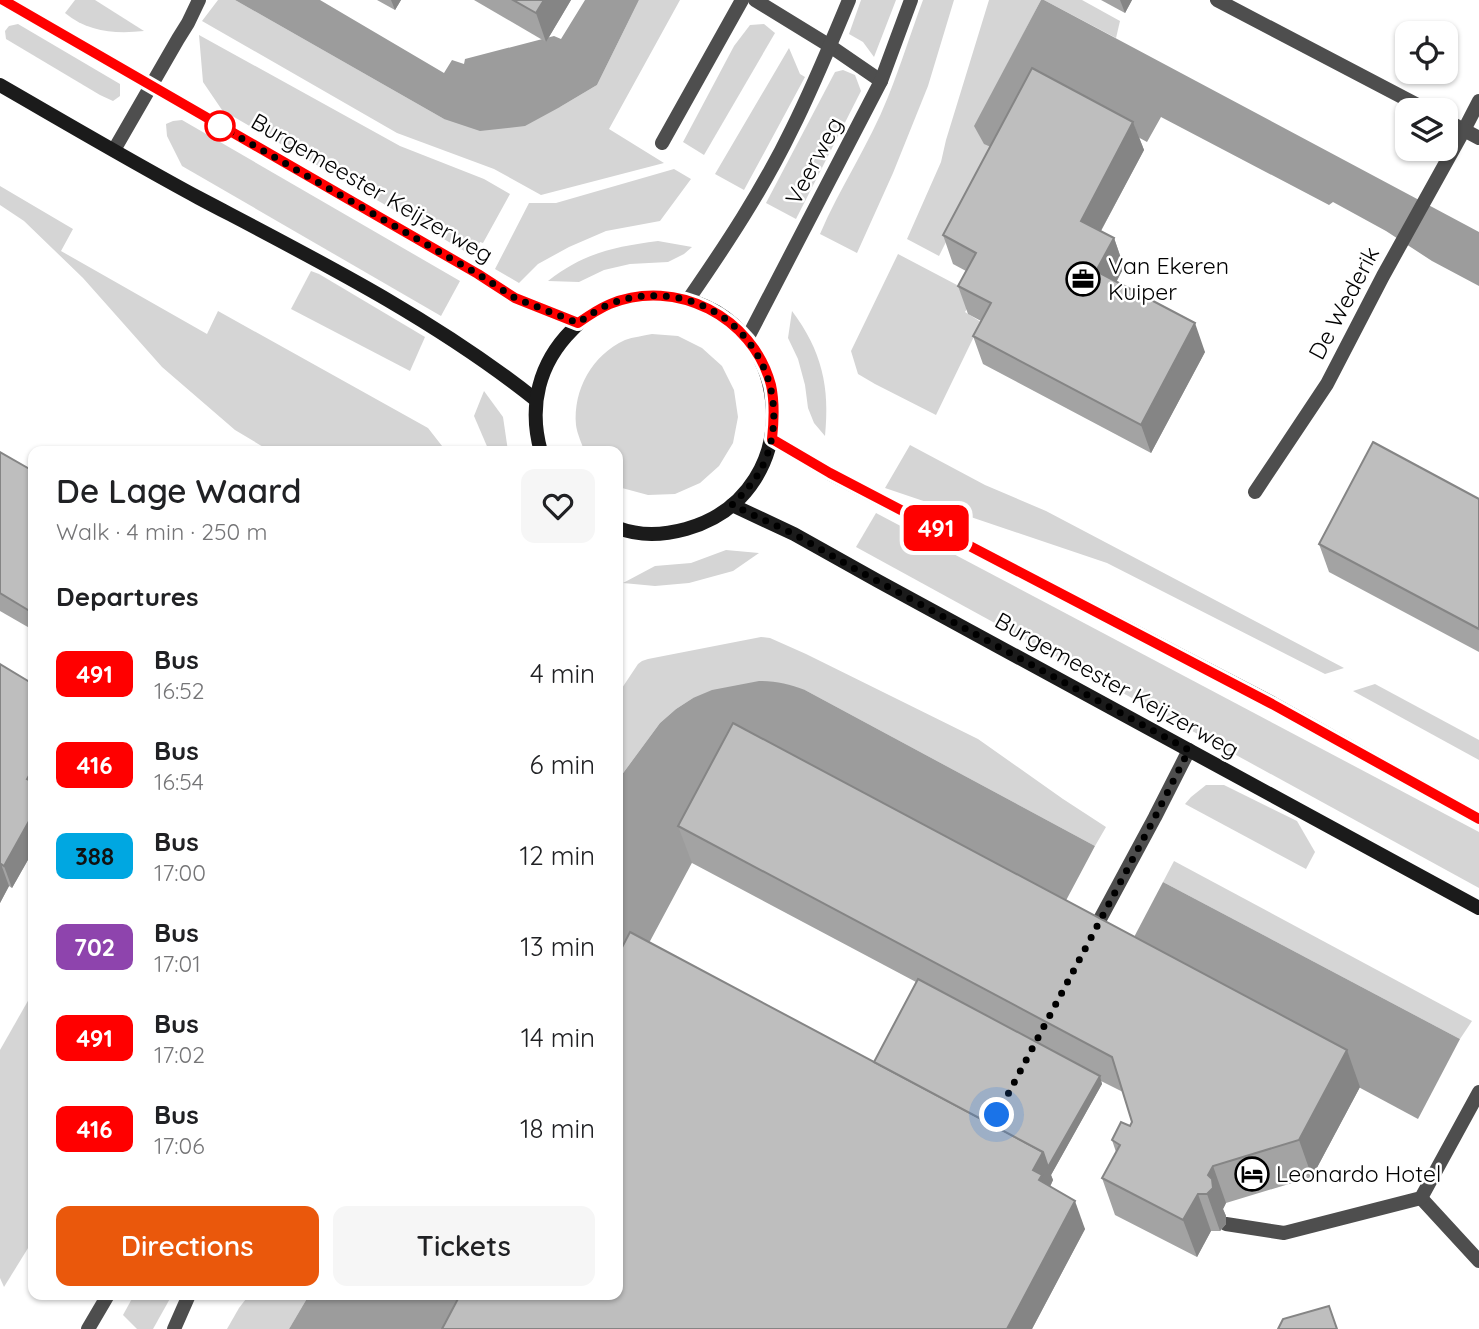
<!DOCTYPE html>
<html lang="en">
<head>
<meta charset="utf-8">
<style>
  :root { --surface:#fff; --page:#f6f6f6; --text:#202124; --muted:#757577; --accent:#ea580c }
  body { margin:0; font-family:Quicksand,sans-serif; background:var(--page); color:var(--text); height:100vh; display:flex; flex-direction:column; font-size:26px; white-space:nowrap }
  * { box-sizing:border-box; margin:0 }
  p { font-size:23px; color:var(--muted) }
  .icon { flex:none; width:38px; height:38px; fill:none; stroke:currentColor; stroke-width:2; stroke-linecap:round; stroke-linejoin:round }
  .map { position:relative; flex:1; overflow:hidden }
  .details { position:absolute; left:28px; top:446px; width:595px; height:854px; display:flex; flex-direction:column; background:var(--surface); border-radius:14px; box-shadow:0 2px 5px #0004 }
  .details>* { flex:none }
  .badge { padding:0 14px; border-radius:10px; font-size:24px; line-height:46px }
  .fabs { position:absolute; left:1395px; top:21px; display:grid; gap:14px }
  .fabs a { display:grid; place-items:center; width:63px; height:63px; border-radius:14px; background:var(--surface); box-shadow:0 2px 5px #0004; font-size:35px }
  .you { position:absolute; width:35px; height:35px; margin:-18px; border:5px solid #fff; border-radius:50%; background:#1a73e8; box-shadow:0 0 0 10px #1a73e833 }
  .map>.badge { position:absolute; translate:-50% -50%; box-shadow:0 0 0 4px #fff }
  h2 { padding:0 28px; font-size:26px; line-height:63px }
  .round { display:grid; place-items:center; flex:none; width:74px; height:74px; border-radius:14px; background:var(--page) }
  .head { display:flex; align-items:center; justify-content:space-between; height:119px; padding:0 28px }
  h1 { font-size:33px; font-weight:600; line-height:52px }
  .action { display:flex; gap:14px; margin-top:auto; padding:14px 28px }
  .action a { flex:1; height:80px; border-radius:14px; background:var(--accent); color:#fff; font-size:28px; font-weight:600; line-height:80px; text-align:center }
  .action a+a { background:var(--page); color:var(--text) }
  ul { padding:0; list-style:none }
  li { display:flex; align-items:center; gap:21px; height:91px; padding:0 28px }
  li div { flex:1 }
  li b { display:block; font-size:26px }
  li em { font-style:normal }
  li .badge { min-width:77px; font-weight:700; text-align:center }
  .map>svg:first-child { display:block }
  .green { fill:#d5d5d5 }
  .water { fill:#9c9c9c }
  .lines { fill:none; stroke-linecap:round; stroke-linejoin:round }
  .service { stroke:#4e4e4e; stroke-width:14 }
  .minor { stroke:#4e4e4e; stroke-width:14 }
  .tertiary { stroke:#4e4e4e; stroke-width:14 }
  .secondary { stroke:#1b1b1b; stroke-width:14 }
  .wall { fill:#a3a3a3 }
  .shaded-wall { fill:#858585 }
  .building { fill:#bebebe; stroke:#858585; stroke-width:2 }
  .line-casing { stroke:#fff; stroke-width:16 }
  .line { stroke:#f00; stroke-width:10 }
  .walk { stroke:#000; stroke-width:7; stroke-dasharray:0 12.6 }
  .stop-dot { fill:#fff; stroke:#f00; stroke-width:3.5 }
  .labels { text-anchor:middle; stroke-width:5; stroke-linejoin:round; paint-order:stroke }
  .street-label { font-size:23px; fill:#000; stroke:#fff }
  .poi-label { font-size:23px; fill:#000; stroke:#fff; text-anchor:start }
</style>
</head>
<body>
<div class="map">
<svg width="1479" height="1329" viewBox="0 0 1479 1329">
  <rect width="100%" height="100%" fill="#fff"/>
  <g class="green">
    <path d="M75,0H95L144,31C115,34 88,32 65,13Z"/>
    <polygon points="218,0 235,0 444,119 560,107 597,85 639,0 680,0 609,129 664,163 541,195 494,169 397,133 202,21"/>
    <polygon points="861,0 896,0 874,57 863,42 849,34"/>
    <path d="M923,0H954L928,86L893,173L857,253L820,234C840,187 869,145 888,97C901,65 911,32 923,0Z"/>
    <polygon points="989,0 1041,0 975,126 1000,151 956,222 939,256 907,239 941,162 946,140"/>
    <polygon points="1044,0 1082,0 1120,21 1116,38"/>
    <polygon points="18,24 120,84 120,96 113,101 100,95 6,39 5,31 9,26"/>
    <polygon points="764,24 775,33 704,155 683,142 734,46 750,25"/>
    <polygon points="199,35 400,146 484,179 510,194 483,243 480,242 473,256 222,110 203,82"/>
    <polygon points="789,48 800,74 805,77 744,190 715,174"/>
    <polygon points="843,70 855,75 861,91 796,219 766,203 835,72"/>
    <polygon points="182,120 460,281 441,316 182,166 167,136 166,124 173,121"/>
    <polygon points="674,169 691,179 660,221 606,231 569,247 538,264 519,283 495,269 529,203 556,203"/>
    <polygon points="0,186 73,229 61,251 207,334 218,311 428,428 446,451 270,451 235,430 162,367 83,278 24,221 0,205"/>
    <path d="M658,241L692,247L684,254L668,262L630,264L604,270L579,282L548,281C584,253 613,247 658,241Z"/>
    <polygon points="898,254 976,295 965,312 981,322 936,415 875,384 858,374 851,351"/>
    <polygon points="311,271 319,274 425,337 410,371 291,309"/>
    <path d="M792,311C822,351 830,387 825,436L814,423L808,408L805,385L798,359L788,338Z"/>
    <path d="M652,334L678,336L702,348L722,366L734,390L738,417L733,443L719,466L700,483L675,494L648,495L622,488L618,485V452L584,451C582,443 577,434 576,425C573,390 592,355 625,340C633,337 643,336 652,334Z"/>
    <polygon points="484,391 503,417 508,451 489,451 474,416"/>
    <polygon points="910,445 985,485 1046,511 1344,668 1325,674 1107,563 885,488"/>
    <polygon points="876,513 1479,832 1479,888 856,547"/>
    <polygon points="726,550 759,553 733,571 689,583 655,586 623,583 655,566 691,563"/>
    <polygon points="761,637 770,638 806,654 978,739 1063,799 1106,827 1095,846 805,690 693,698 676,709 660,723 618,780 618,694 638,664 642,661 648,659"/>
    <polygon points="1375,684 1479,740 1479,760 1353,691"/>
    <polygon points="1206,785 1224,785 1297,821 1315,852 1306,869 1185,804 1191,797"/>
    <polygon points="1174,861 1472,1021 1460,1039 1163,882"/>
    <polygon points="33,992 33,1240 4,1287 0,1278 0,1050"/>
    <polygon points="134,1295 172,1295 153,1329 137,1329 123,1315"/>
    <polygon points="249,1295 309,1295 289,1329 227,1329 239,1308"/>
  </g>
  <g class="water">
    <polygon points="235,0 320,0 444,73 452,60 464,64 465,59 554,36 561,39 585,0 639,0 597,85 560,107 525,126 480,131 444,119"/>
    <polygon points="1041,0 1044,0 1479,232 1479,286 1432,261 1386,231 1333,202 1329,205 1161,117 1147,142 1039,83 1000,151 984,144 974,126"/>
    <path d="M759,681C776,681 789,684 805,690L1095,846L1062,908L755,745L618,1001V780L660,723L676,709L693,698L712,690Z"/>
    <polygon points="1163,882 1460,1039 1418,1119 1122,960"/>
    <polygon points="309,1295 461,1295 443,1329 289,1329"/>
  </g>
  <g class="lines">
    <g class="service">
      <polyline points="755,0 830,46 881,81"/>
      <polyline points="662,143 742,0"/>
      <polyline points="1092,934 1155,817 1189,750"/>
      <polyline points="1421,1198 1479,1261"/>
      <polyline points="1226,1224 1284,1233 1421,1198 1479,1092"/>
    </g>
    <g class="minor">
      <polyline points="1217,0 1427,110"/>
      <polyline points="1446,120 1464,130 1479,101"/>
      <polyline points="114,150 178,39 188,23 199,0"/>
      <polyline points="1255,492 1327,384 1383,276 1464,130 1479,138"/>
    </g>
    <g class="tertiary">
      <path d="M688,300C726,245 763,189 792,129C813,87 831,43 849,0"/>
      <polyline points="747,339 881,81 911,0"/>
      <polyline points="88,1329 108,1295"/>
      <polyline points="174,1329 189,1295"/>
    </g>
    <g class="secondary">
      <polyline points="3,0 478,274 515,298 578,323"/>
      <path d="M0,85C66,123 132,162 199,198C315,259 433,318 536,400"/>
      <polyline points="772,439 829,473 1272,703 1479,819"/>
      <path d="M541,452C528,406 539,363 572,330C595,305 630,293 663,296C796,306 814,493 686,529C664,535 639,536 618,528"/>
      <polyline points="732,505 794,534 878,581 1479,908"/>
    </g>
  </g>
  <g class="wall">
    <polygon points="377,0 401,0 395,10"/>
    <polygon points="474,0 571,0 546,42"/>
    <polygon points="1101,0 1132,0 1125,13"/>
    <polygon points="1133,122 1144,150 1101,231 1114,238 1124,267 1116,282 1205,352 1151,453 983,364 973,336 981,321 968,314 958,286 966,271 953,264 943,235"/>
    <polygon points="0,452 33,471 33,630 0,611"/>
    <polygon points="1479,499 1479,652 1329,572 1319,544"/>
    <polygon points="0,664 33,684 33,851 12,888 9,886 0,903"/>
    <polygon points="678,826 1360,1087 1312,1177 1226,1203 1223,1209 1226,1216 1226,1224 1220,1231 1211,1231 1197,1257 1115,1215 1102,1178 1116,1152 1112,1140 1130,1126 1132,1122 1123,1092 1101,1081 1102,1084 1051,1175 1053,1180 1050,1187 1085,1229 1032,1329 442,1329 874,1062 916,982 692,863"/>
  </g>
  <g class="shaded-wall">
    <polygon points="391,0 401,0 395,10"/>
    <polygon points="544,0 571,0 546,42 536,13"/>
    <polygon points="1120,0 1132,0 1125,13"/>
    <polygon points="1133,122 1144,150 1091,249 1081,221"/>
    <polygon points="1114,238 1124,267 1107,300 1096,271"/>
    <polygon points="1195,323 1205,352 1151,453 1141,425"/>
    <polygon points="33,769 33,795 27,779"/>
    <polygon points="33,814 33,851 12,888 4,866"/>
    <polygon points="1,864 9,886 0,903 0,866"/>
    <polygon points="1347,1050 1360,1087 1312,1177 1299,1140"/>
    <polygon points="1100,1076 1102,1084 1051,1175 1053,1180 1045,1197 1033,1170 1043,1152"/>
    <polygon points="1213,1166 1226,1203 1223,1209 1226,1216 1226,1224 1220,1231 1207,1194 1208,1175"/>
    <polygon points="1198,1194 1211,1231 1197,1257 1183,1220"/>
    <polygon points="1075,1201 1085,1229 1032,1329 1007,1329"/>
  </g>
  <g class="building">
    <polygon points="513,0 544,0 536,13"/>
    <polygon points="1032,68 1133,122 1081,221 1114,238 1096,271 1195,323 1141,425 973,336 991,303 958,286 976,253 943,235"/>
    <polygon points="1373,442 1479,499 1479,629 1319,544"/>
    <polygon points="0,452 33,471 33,613 0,593"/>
    <polygon points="0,664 33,684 33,769 27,779 33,782 33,814 4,866 1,864 0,866"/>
    <polygon points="733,723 1347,1050 1299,1140 1213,1166 1208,1175 1212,1179 1213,1188 1207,1194 1198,1194 1183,1220 1102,1178 1120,1145 1112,1140 1121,1122 1130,1126 1132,1122 1112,1057 678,826"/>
    <polygon points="630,932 1043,1152 1033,1170 1042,1175 1039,1180 1075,1201 1007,1329 442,1329 460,1295 618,1295 618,955"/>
    <polygon points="918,979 1100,1076 1048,1167 1043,1152 874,1062"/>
    <polygon points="1329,1306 1337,1329 1278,1329 1283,1319"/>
  </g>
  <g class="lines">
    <defs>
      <path id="line" d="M3,0L478,274L515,298L578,323C588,316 598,309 610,304C676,277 753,317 771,385C775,403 774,421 772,439L830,473L1272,704L1479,819"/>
    </defs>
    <use href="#line" class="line-casing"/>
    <use href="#line" class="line"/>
    <path class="walk" d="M220,126L478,274L515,298L578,323C588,316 598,309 610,304C630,296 651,294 673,297C747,308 793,387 766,458C759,477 746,491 732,505L794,534L857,570L1189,750L1155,817L997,1115"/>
  </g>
  <defs>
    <symbol id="office-ring" viewBox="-11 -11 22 22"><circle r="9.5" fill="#fff" stroke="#000" stroke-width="1.5"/><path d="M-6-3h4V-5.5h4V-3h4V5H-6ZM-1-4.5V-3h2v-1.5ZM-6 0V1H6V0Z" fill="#000"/></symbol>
    <symbol id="hotel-ring" viewBox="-11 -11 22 22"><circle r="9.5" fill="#fff" stroke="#000" stroke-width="1.5"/><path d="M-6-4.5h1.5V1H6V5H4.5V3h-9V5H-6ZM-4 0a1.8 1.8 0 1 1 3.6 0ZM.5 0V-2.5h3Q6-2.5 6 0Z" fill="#000"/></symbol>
  </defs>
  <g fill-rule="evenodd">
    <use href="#office-ring" x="1064" y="260" width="38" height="38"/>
    <use href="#hotel-ring" x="1233" y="1155" width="38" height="38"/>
  </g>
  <circle class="stop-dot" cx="220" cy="126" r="14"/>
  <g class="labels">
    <g class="street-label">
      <text transform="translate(814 161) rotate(-62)" y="8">Veerweg</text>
      <text transform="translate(372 188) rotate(30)" y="8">Burgemeester Keijzerweg</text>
      <text transform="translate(1344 303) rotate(-62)" y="8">De Wederik</text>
      <text transform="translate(1117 685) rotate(29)" y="8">Burgemeester Keijzerweg</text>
    </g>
    <g class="poi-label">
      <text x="1108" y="274">Van Ekeren<tspan x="1108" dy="26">Kuiper</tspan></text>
      <text x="1276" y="1182">Leonardo Hotel</text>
    </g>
  </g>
</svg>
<div class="fabs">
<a><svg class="icon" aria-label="locate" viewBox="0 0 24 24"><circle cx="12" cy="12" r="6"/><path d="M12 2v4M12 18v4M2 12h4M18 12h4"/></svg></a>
<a><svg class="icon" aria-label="layers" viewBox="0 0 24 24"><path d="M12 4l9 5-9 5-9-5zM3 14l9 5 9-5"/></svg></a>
</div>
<div class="you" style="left:997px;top:1115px"></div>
<b class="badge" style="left:936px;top:528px;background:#f00;color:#fff">491</b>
<section class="details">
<div class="head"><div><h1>De Lage Waard</h1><p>Walk · 4 min · 250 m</p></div><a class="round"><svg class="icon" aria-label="heart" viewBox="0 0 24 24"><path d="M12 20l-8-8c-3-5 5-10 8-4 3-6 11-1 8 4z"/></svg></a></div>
<h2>Departures</h2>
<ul>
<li><span class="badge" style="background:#f00;color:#fff">491</span><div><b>Bus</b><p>16:52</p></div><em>4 min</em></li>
<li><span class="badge" style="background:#f00;color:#fff">416</span><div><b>Bus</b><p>16:54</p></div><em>6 min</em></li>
<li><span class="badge" style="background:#00a7e1;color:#111">388</span><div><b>Bus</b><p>17:00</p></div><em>12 min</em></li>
<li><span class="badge" style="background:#8e44ad;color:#fff">702</span><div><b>Bus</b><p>17:01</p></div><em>13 min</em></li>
<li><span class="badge" style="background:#f00;color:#fff">491</span><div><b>Bus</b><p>17:02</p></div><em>14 min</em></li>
<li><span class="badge" style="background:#f00;color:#fff">416</span><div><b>Bus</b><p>17:06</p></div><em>18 min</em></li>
</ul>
<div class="action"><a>Directions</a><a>Tickets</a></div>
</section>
</div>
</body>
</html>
